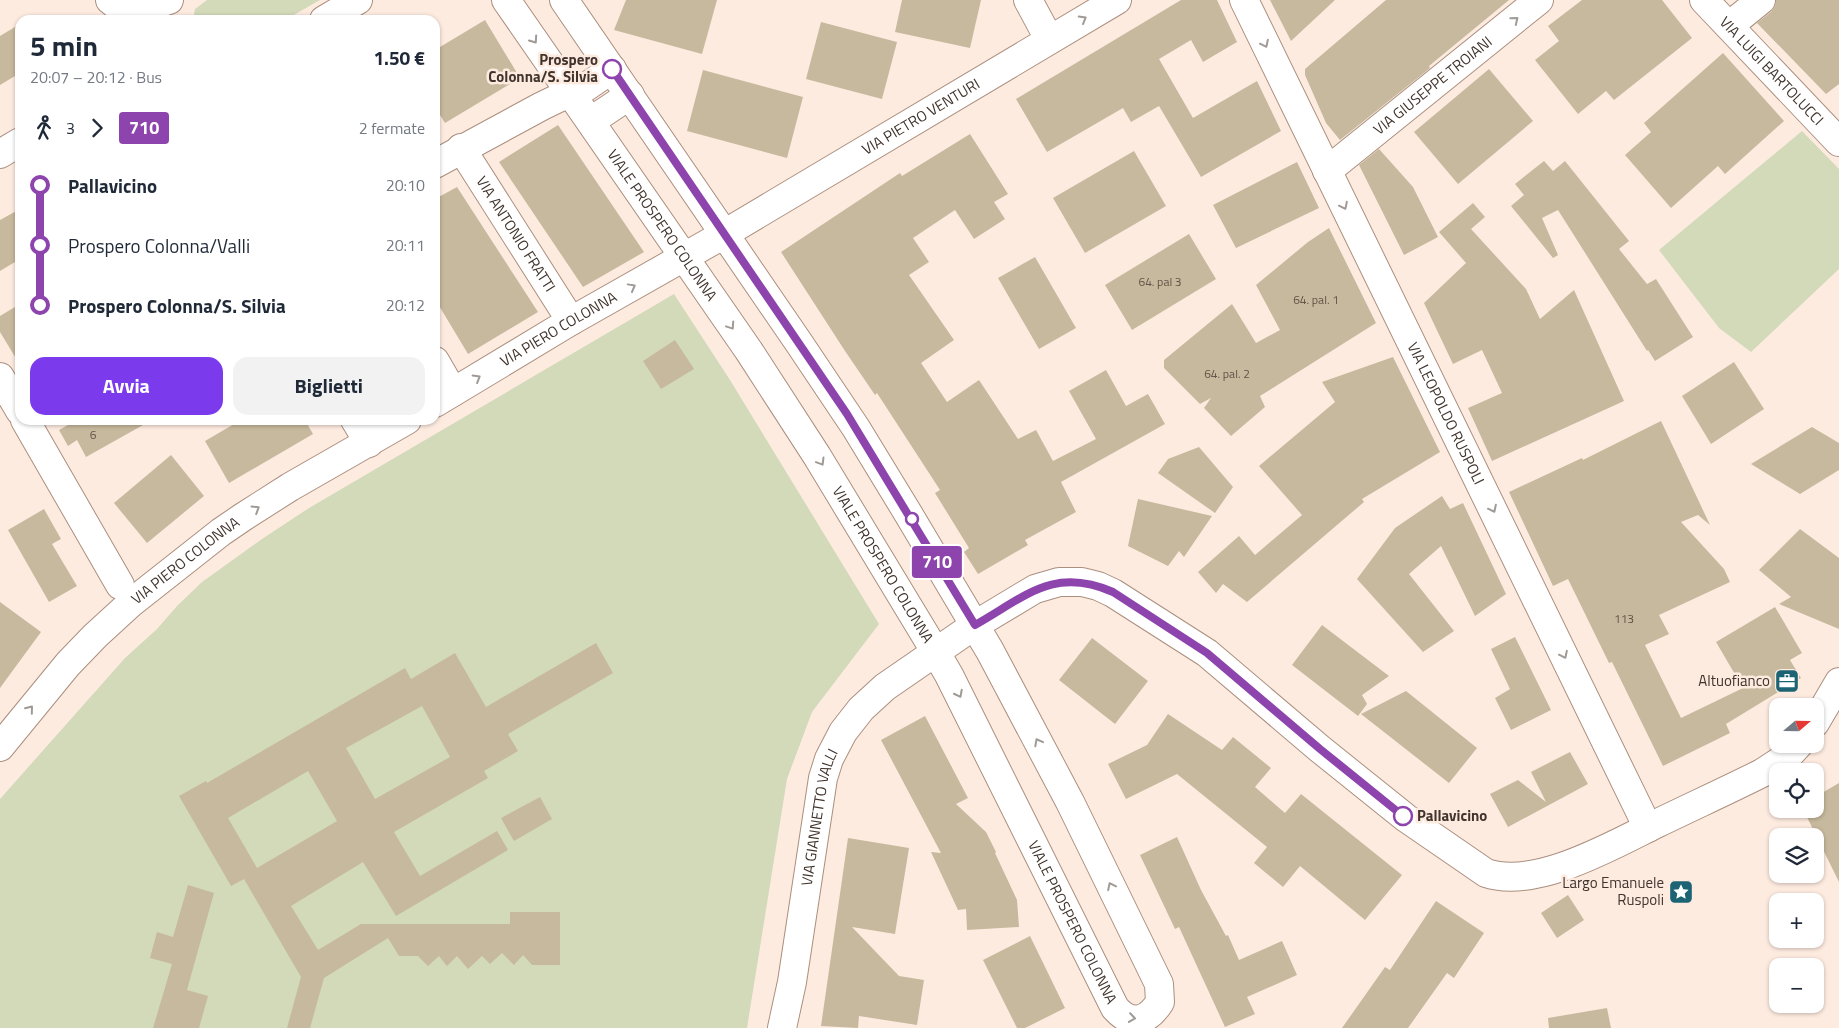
<!DOCTYPE html>
<html lang="it">
<head>
<meta charset="utf-8">
<style>
  :root { --surface:#fff; --page:#f2f2f3; --text:#1f2937; --muted:#747a83; --accent:#7c3aed }
  body { margin:0; font-family:"Titillium Web",sans-serif; background:var(--page); color:var(--text); height:100vh; display:flex; flex-direction:column; font-size:19px; white-space:nowrap }
  * { box-sizing:border-box; margin:0 }
  p { font-size:16px; color:var(--muted) }
  .icon { flex:none; width:28px; height:28px; fill:none; stroke:currentColor; stroke-width:2; stroke-linecap:round; stroke-linejoin:round }
  .map { position:relative; flex:1; overflow:hidden }
  .drawer { position:absolute; left:15px; top:15px; width:425px; height:410px; display:flex; flex-direction:column; background:var(--surface); border-radius:15px; box-shadow:0 1px 4px #0004 }
  .drawer>* { flex:none }
  .badge { padding:0 10px; border-radius:4px; font-size:18px; line-height:32px }
  .needle { width:32px; rotate:70deg }
  .tools { position:absolute; left:1769px; top:698px; display:grid; gap:10px }
  .tools a { display:grid; place-items:center; width:55px; height:55px; border-radius:10px; background:var(--surface); box-shadow:0 1px 4px #0004; font-size:25px }
  .map>.badge { position:absolute; translate:-50% -50%; box-shadow:0 0 0 2px #fff }
  .legs { display:flex; align-items:center; gap:8px; height:55px; padding:0 15px; font-size:16px }
  .legs p { margin-inline-start:auto }
  .head { display:flex; align-items:center; justify-content:space-between; height:85px; padding:0 15px }
  h1 { font-size:28px; font-weight:700; line-height:38px }
  .button { display:flex; gap:10px; margin-top:auto; padding:10px 15px }
  .button a { flex:1; height:58px; border-radius:15px; background:var(--accent); color:#fff; font-size:20px; font-weight:700; line-height:58px; text-align:center }
  .button a+a { background:var(--page); color:var(--text) }
  ul { padding:0 15px; list-style:none }
  li { display:flex; align-items:center; gap:18px; height:60px; font-size:19px }
  li i { display:grid; place-items:center; width:8px; height:100%; margin:0 6px; background:currentColor }
  li i::after { content:''; width:12px; height:12px; margin:-6px; border:4px solid; border-radius:50%; background:var(--surface) }
  li p { margin-inline-start:auto }
  li:first-child i { background:linear-gradient(#0000 50%,currentColor 0) }
  li:last-child i { background:linear-gradient(currentColor 50%,#0000 0) }
  .map>svg:first-child { display:block }
  .green { fill:#d2dab9 }
  .building { fill:#c7b99d; fill-rule:evenodd }
  .lines { fill:none; stroke-linecap:round; stroke-linejoin:round }
  .minor-casing { stroke:#ab8f7e; stroke-width:30 }
  .minor { stroke:#fff; stroke-width:28 }
  .oneway { stroke:#a09a96 }
  .line-1-casing { stroke:#fff; stroke-width:11 }
  .line-1 { stroke:#8e44ad; stroke-width:8 }
  .stop-1-dot { fill:#fff; stroke:#8e44ad; stroke-width:2.5 }
  .labels { text-anchor:middle; stroke-width:5; stroke-linejoin:round; paint-order:stroke }
  .number-label { font-size:12px; fill:#625549 }
  .stop-label { font-size:15px; font-weight:bold; fill:#40342d; stroke:#feebe0; text-anchor:end }
  .street-label { font-size:15px; fill:#40342d; stroke:#feebe0 }
  .poi-label { font-size:15px; fill:#40342d; stroke:#feebe0; text-anchor:end }
</style>
</head>
<body>
<div class="map">
<svg width="1839" height="1028" viewBox="0 0 1839 1028">
  <rect width="100%" height="100%" fill="#feebe0"/>
  <g class="green">
    <polygon points="207,0 320,0 285,20 193,20 195,9"/>
    <polygon points="1802,131 1839,169 1839,269 1751,352 1719,328 1659,250"/>
    <polygon points="674,294 730,380 879,624 812,712 787,779 747,1028 0,1028 0,799 125,658 157,629 177,606 202,582 262,539 309,508"/>
  </g>
  <g class="building">
    <polygon points="626,0 717,0 702,54 614,30"/>
    <polygon points="902,0 981,0 970,48 895,32"/>
    <polygon points="1181,0 1217,0 1237,42 1203,62 1191,40 1159,59 1193,118 1257,81 1281,131 1201,177 1159,106 1131,122 1123,108 1047,152 1016,99"/>
    <polygon points="1270,0 1335,0 1291,41"/>
    <polygon points="1386,0 1509,0 1429,66 1430,68 1340,140 1326,123 1305,75 1305,69"/>
    <polygon points="1582,0 1662,0 1692,38 1614,100 1606,91 1578,114 1535,60 1559,41 1548,26"/>
    <polygon points="1776,0 1839,0 1839,84 1826,94 1757,23 1771,12 1775,6"/>
    <polygon points="485,20 520,78 445,123 435,107 435,50"/>
    <polygon points="821,22 897,42 882,99 806,79"/>
    <polygon points="20,24 20,73 0,85 0,36"/>
    <polygon points="1723,53 1784,121 1725,174 1718,166 1671,208 1625,155 1651,132 1644,123"/>
    <polygon points="1489,69 1533,121 1458,184 1414,132"/>
    <polygon points="703,70 803,97 787,158 687,131"/>
    <polygon points="558,125 644,252 583,287 499,162"/>
    <polygon points="970,134 1008,194 994,202 1005,219 974,239 955,210 913,238 929,262 909,275 954,340 921,363 947,402 979,380 1018,439 1036,430 1053,461 1096,439 1069,391 1106,370 1126,406 1148,394 1165,424 1061,482 1076,512 1025,540 1028,545 978,574 964,552 969,548 935,493 940,490 877,393 875,395 845,351 781,252 900,173 902,176"/>
    <polygon points="1379,149 1413,187 1438,237 1404,255 1359,165"/>
    <polygon points="1134,151 1166,206 1085,253 1053,198"/>
    <polygon points="1544,161 1553,171 1565,161 1629,241 1619,249 1647,284 1656,279 1693,337 1655,361 1648,350 1647,351 1558,210 1542,218 1558,255 1553,258 1511,206 1524,195 1515,184"/>
    <polygon points="1297,162 1319,208 1236,248 1213,205"/>
    <polygon points="457,187 538,312 468,354 435,299 435,199"/>
    <polygon points="1473,203 1485,217 1471,229 1526,289 1540,319 1574,290 1624,401 1492,461 1468,408 1502,393 1482,350 1453,364 1424,303 1466,263 1439,232"/>
    <polygon points="20,209 20,259 0,271 0,220"/>
    <polygon points="1329,228 1376,323 1260,396 1265,407 1231,436 1204,408 1211,398 1200,404 1164,368 1164,360 1232,304 1256,343 1280,330 1256,285 1308,242"/>
    <polygon points="1189,234 1216,279 1132,330 1105,285"/>
    <polygon points="1035,257 1076,328 1039,349 998,278"/>
    <polygon points="20,304 20,365 0,332 0,316"/>
    <polygon points="675,340 694,369 661,389 643,361"/>
    <polygon points="1393,357 1440,452 1362,499 1364,502 1247,602 1223,584 1216,593 1198,572 1239,536 1255,555 1302,515 1259,466 1335,402 1322,382"/>
    <polygon points="1734,362 1764,409 1711,444 1682,396"/>
    <polygon points="66,420 152,420 86,457 77,440 68,446 59,430 68,425"/>
    <polygon points="241,420 305,420 313,434 229,483 205,441"/>
    <polygon points="1661,421 1710,525 1698,515 1681,522 1724,569 1730,582 1659,615 1669,634 1645,645 1681,718 1743,688 1716,642 1775,607 1802,653 1790,660 1801,678 1726,724 1730,733 1663,766 1612,662 1609,663 1568,579 1553,586 1509,492 1582,458 1583,460"/>
    <polygon points="1812,427 1839,443 1839,470 1800,494 1751,464"/>
    <polygon points="1199,447 1233,487 1215,513 1158,473 1168,459"/>
    <polygon points="171,455 204,496 147,543 114,503"/>
    <polygon points="1442,496 1450,509 1463,503 1506,594 1475,616 1441,546 1409,574 1454,631 1423,652 1357,579 1395,528"/>
    <polygon points="1138,499 1212,516 1184,557 1179,551 1168,566 1128,546"/>
    <polygon points="44,509 61,539 52,544 77,586 49,602 8,530"/>
    <polygon points="1800,529 1839,558 1839,629 1779,604 1791,597 1759,570"/>
    <polygon points="0,602 41,632 0,688"/>
    <polygon points="1322,625 1389,676 1362,695 1367,704 1358,716 1292,665"/>
    <polygon points="1515,637 1551,710 1511,730 1495,698 1510,689 1491,649"/>
    <polygon points="1092,638 1148,681 1115,724 1059,680"/>
    <path d="M596,643L613,673L508,734L518,751L484,771L488,778L394,832L420,876L497,831L508,850L396,916L363,862L291,906L318,950L361,924H510V912H560V965H532L523,955L514,965L502,953L490,964L482,956L468,969L457,956L447,966L439,956L428,966L418,956H399L388,938L324,978L310,1028H287L301,977L244,879L231,886L179,796L206,781L207,783L405,668L411,679L455,653L486,707ZM422,706L450,757L375,799L346,748ZM308,771L337,821L257,868L228,818Z"/>
    <polygon points="1406,691 1477,748 1449,783 1361,714"/>
    <polygon points="1168,714 1222,750 1233,737 1271,768 1255,787 1285,813 1301,794 1402,875 1365,920 1300,866 1283,887 1254,863 1267,847 1177,774 1126,799 1108,764 1147,745"/>
    <polygon points="925,716 968,798 956,804 986,832 996,852 995,853 1017,900 1019,927 967,930 966,909 958,910 931,852 941,853 881,740"/>
    <polygon points="1570,752 1588,784 1508,827 1490,794 1518,780 1546,802 1531,772"/>
    <polygon points="1839,783 1839,882 1803,809 1815,809 1815,797"/>
    <polygon points="540,797 552,819 514,841 501,818"/>
    <polygon points="1177,837 1201,890 1226,936 1228,935 1239,960 1282,941 1297,975 1247,997 1255,1014 1225,1027 1179,927 1175,929 1140,855"/>
    <polygon points="848,838 909,848 895,934 852,927 899,976 924,980 917,1025 859,1016 858,1028 821,1026"/>
    <polygon points="188,885 214,893 187,990 208,996 199,1028 153,1028 172,964 150,958 157,932 173,937"/>
    <polygon points="1568,895 1584,920 1557,938 1541,913"/>
    <polygon points="1436,901 1484,933 1454,978 1447,973 1408,1028 1342,1028 1385,967 1390,970"/>
    <polygon points="1030,936 1065,1008 1025,1028 1017,1028 983,960"/>
    <polygon points="1607,1008 1611,1028 1549,1028 1548,1018"/>
  </g>
  <g class="lines">
    <defs>
      <g id="minor">
        <path d="M110,0C127,16 150,6 169,0"/>
        <path id="s1" d="M506,0L749,351L817,456L935,651L949,675L1115,1008C1132,1027 1148,1021 1160,1002L1159,984L1070,802L990,651L909,515L856,428L799,343L564,0"/>
        <polyline points="1028,0 1049,39"/>
        <path id="s2" d="M1244,0L1648,828"/>
        <path id="s3" d="M1704,0L1839,142"/>
        <polyline points="324,20 358,0"/>
        <polyline points="1729,26 1761,0"/>
        <polyline points="591,121 630,95"/>
        <path id="s4" d="M461,148L571,321"/>
        <polyline points="0,154 20,142"/>
        <polyline points="435,164 542,106 571,92 586,87 612,69"/>
        <path id="s5" d="M1327,171L1539,0"/>
        <polyline points="435,361 453,392"/>
        <polyline points="0,377 20,411"/>
        <path id="s6" d="M435,403L571,321L714,240L1117,0"/>
        <polyline points="25,420 120,585"/>
        <polyline points="355,420 369,443"/>
        <polyline points="1815,723 1839,682"/>
        <path id="s7" d="M0,747L68,664L95,636L131,603L221,532L243,517L290,487L407,420"/>
        <path id="s8" d="M782,1028L792,982L823,778L829,759L843,732L861,709L885,687L975,625L1035,589L1059,582H1082L1098,586L1113,593L1207,653L1320,749L1406,818L1486,873C1536,890 1613,845 1658,823C1693,806 1728,790 1762,773L1788,756L1799,744"/>
      </g>
    </defs>
    <use href="#minor" class="minor-casing"/>
    <use href="#minor" class="minor"/>
  </g>
  <defs><path id="oneway-chevron" d="M-2-3.5L2.5 0L-2 3.5" fill="none" stroke-width="1.6" stroke-linecap="round" stroke-linejoin="round" transform="scale(1.25)"/></defs>
  <g class="oneway">
    <use href="#oneway-chevron" transform="translate(1083 19) rotate(-30)"/>
    <use href="#oneway-chevron" transform="translate(1515 20) rotate(-39)"/>
    <use href="#oneway-chevron" transform="translate(534 40) rotate(55)"/>
    <use href="#oneway-chevron" transform="translate(1265 44) rotate(64)"/>
    <use href="#oneway-chevron" transform="translate(1344 206) rotate(64)"/>
    <use href="#oneway-chevron" transform="translate(632 287) rotate(-29)"/>
    <use href="#oneway-chevron" transform="translate(731 326) rotate(56)"/>
    <use href="#oneway-chevron" transform="translate(477 378) rotate(-31)"/>
    <use href="#oneway-chevron" transform="translate(821 462) rotate(59)"/>
    <use href="#oneway-chevron" transform="translate(256 509) rotate(-32)"/>
    <use href="#oneway-chevron" transform="translate(1493 509) rotate(64)"/>
    <use href="#oneway-chevron" transform="translate(1564 655) rotate(64)"/>
    <use href="#oneway-chevron" transform="translate(959 694) rotate(63)"/>
    <use href="#oneway-chevron" transform="translate(30 709) rotate(-51)"/>
    <use href="#oneway-chevron" transform="translate(1038 742) rotate(-118)"/>
    <use href="#oneway-chevron" transform="translate(1111 886) rotate(-116)"/>
    <use href="#oneway-chevron" transform="translate(1132 1018) rotate(8)"/>
  </g>
  <g class="lines">
    <defs>
      <path id="line-1" d="M612,69L847,414L975,625C1025,597 1053,566 1113,592L1207,653L1320,749L1403,816"/>
    </defs>
    <use href="#line-1" class="line-1-casing"/>
    <use href="#line-1" class="line-1"/>
  </g>
  <defs>
    <symbol id="office-square" viewBox="-11 -11 22 22"><rect x="-9" y="-9" width="18" height="18" rx="4" fill="#1c6373" stroke="#feebe0"/><path d="M-6-3h4V-5.5h4V-3h4V5H-6ZM-1-4.5V-3h2v-1.5ZM-6 0V1H6V0Z" fill="#fff"/></symbol>
    <symbol id="sight-square" viewBox="-11 -11 22 22"><rect x="-9" y="-9" width="18" height="18" rx="4" fill="#1c6373" stroke="#feebe0"/><path d="M0-6L1.8-2.2L6-1.7L2.9 1.2L3.7 5.4L0 3.3L-3.7 5.4L-2.9 1.2L-6-1.7L-1.8-2.2Z" fill="#fff"/></symbol>
  </defs>
  <g fill-rule="evenodd">
    <use href="#office-square" x="1773" y="667" width="28" height="28"/>
    <use href="#sight-square" x="1667" y="878" width="28" height="28"/>
  </g>
  <g class="stop-1-dot">
    <circle cx="612" cy="69" r="9"/>
    <circle cx="912" cy="519" r="6"/>
    <circle cx="1403" cy="816" r="9"/>
  </g>
  <g class="labels">
    <g class="number-label">
      <text x="1160" y="286">64. pal 3</text>
      <text x="1316" y="304">64. pal. 1</text>
      <text x="1227" y="378">64. pal. 2</text>
      <text x="93" y="439">6</text>
      <text x="1624" y="623">113</text>
    </g>
    <g class="stop-label">
      <text x="598" y="65">Prospero<tspan x="598" dy="17">Colonna/S. Silvia</tspan></text>
      <text x="1417" y="821" text-anchor="start">Pallavicino</text>
    </g>
    <g class="street-label">
      <text dy="5" stroke="none"><textPath href="#s3" startOffset="98">VIA LUIGI BARTOLUCCI</textPath></text>
      <text dy="5" stroke="none"><textPath href="#s5" startOffset="136">VIA GIUSEPPE TROIANI</textPath></text>
      <text dy="5" stroke="none"><textPath href="#s6" startOffset="564">VIA PIETRO VENTURI</textPath></text>
      <text dy="5" stroke="none"><textPath href="#s1" startOffset="274">VIALE PROSPERO COLONNA</textPath></text>
      <text dy="5" stroke="none"><textPath href="#s4" startOffset="102">VIA ANTONIO FRATTI</textPath></text>
      <text dy="5" stroke="none"><textPath href="#s6" startOffset="144">VIA PIERO COLONNA</textPath></text>
      <text dy="5" stroke="none"><textPath href="#s2" startOffset="460">VIA LEOPOLDO RUSPOLI</textPath></text>
      <text dy="5" stroke="none"><textPath href="#s7" startOffset="264">VIA PIERO COLONNA</textPath></text>
      <text dy="5" stroke="none"><textPath href="#s1" startOffset="679">VIALE PROSPERO COLONNA</textPath></text>
      <text dy="5" stroke="none"><textPath href="#s8" startOffset="214">VIA GIANNETTO VALLI</textPath></text>
      <text dy="5" stroke="none"><textPath href="#s1" startOffset="1084">VIALE PROSPERO COLONNA</textPath></text>
    </g>
    <g class="poi-label">
      <text x="1770" y="686">Altuofianco</text>
      <text x="1664" y="888">Largo Emanuele<tspan x="1664" dy="17">Ruspoli</tspan></text>
    </g>
  </g>
</svg>
<div class="tools">
<a><svg class="needle" viewBox="-14 -14 28 28"><path d="M0-13l5 13h-10z" fill="#e53935"/><path d="M0 13l5-13h-10z" fill="#747a83"/></svg></a>
<a><svg class="icon" aria-label="locate" viewBox="0 0 24 24"><circle cx="12" cy="12" r="6"/><path d="M12 2v4M12 18v4M2 12h4M18 12h4"/></svg></a>
<a><svg class="icon" aria-label="layers" viewBox="0 0 24 24"><path d="M12 4l9 5-9 5-9-5zM3 14l9 5 9-5"/></svg></a>
<a>+</a>
<a>−</a>
</div>
<b class="badge" style="left:937px;top:562px;background:#8e44ad;color:#fff">710</b>
<section class="drawer">
<div class="head"><div><h1>5 min</h1><p>20:07 – 20:12 · Bus</p></div><b>1.50 €</b></div>
<div class="legs"><svg class="icon" aria-label="walk" viewBox="0 0 24 24"><circle cx="13" cy="4" r="2"/><path d="M13 8l-2 6 4 7M11 14l-3 7M7 12l3-4h3l4 4"/></svg>3<svg class="icon" aria-label="forward" viewBox="0 0 24 24"><path d="M9 5l7 7-7 7"/></svg><b class="badge" style="background:#8e44ad;color:#fff">710</b><p>2 fermate</p></div>
<ul>
<li><i style="color:#8e44ad"></i><b>Pallavicino</b><p>20:10</p></li>
<li><i style="color:#8e44ad"></i><span>Prospero Colonna/Valli</span><p>20:11</p></li>
<li><i style="color:#8e44ad"></i><b>Prospero Colonna/S. Silvia</b><p>20:12</p></li>
</ul>
<div class="button"><a>Avvia</a><a>Biglietti</a></div>
</section>
</div>
</body>
</html>
